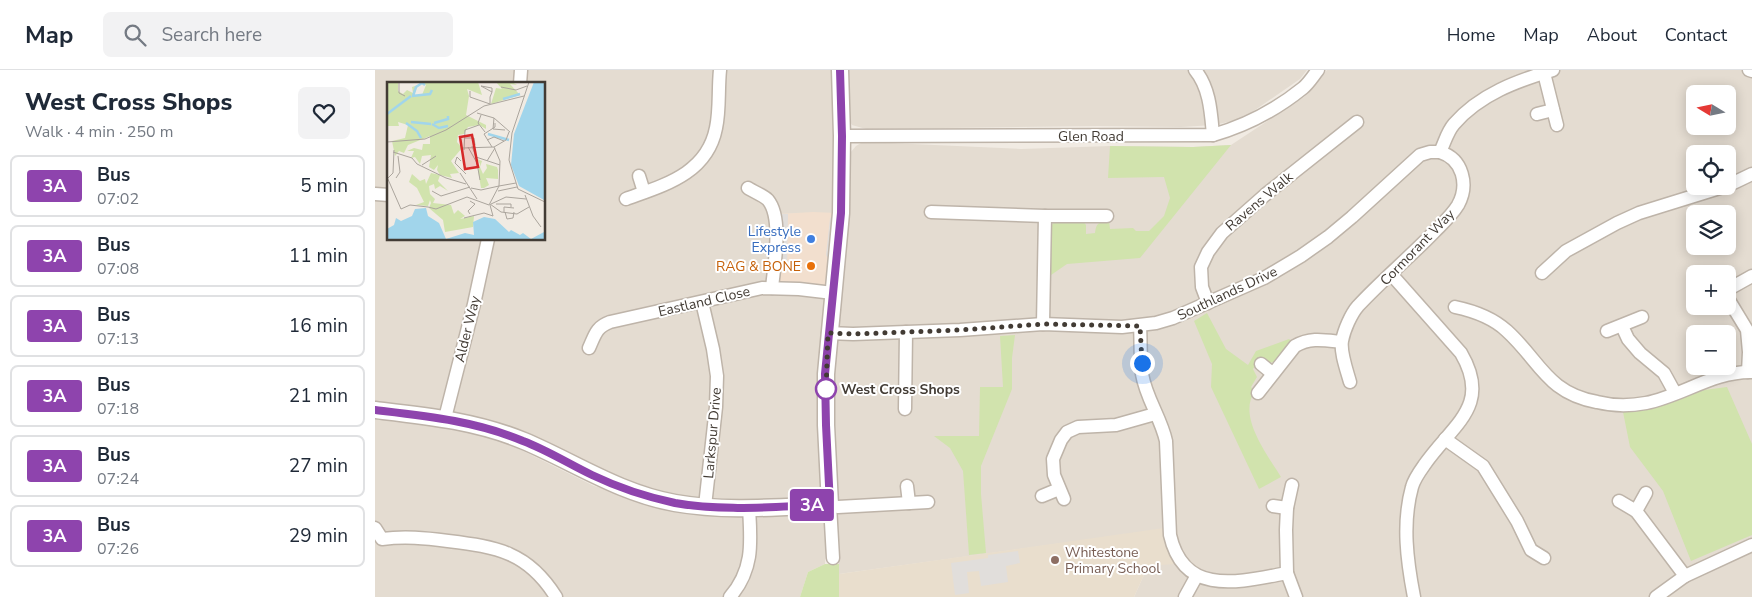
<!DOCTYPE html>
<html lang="en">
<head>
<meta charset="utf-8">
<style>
  :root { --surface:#fff; --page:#f2f2f3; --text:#1f2937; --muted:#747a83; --line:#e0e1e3 }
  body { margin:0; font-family:"Nunito Sans",sans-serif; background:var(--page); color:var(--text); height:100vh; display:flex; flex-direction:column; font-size:19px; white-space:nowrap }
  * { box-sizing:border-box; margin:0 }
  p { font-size:16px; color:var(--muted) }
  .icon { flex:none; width:28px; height:28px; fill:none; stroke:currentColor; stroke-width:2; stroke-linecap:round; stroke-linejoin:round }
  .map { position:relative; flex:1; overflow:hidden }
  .sheet { display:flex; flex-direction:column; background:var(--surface); width:375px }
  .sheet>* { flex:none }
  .badge { padding:0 10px; border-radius:4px; font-size:18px; line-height:32px }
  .needle { width:32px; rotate:280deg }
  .tools { position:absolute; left:1311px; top:15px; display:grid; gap:10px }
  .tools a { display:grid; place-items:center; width:50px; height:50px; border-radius:8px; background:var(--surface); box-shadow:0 2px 12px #0003; font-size:25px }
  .you { position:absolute; width:25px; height:25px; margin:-12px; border:4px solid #fff; border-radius:50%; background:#1a73e8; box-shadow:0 0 0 8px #1a73e833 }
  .map>.badge { position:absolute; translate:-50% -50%; box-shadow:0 0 0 2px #fff }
  .round { display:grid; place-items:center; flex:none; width:52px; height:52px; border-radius:8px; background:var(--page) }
  .head { display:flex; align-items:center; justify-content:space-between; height:85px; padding:0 25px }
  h1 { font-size:24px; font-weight:800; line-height:38px }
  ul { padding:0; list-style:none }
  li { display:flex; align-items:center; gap:15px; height:62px; margin:0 10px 8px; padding:0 15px; border:2px solid var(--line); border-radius:8px }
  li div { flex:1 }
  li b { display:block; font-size:19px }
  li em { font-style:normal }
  li .badge { min-width:55px; font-weight:700; text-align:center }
  header { display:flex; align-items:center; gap:30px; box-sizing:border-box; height:70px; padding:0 25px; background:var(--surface); border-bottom:1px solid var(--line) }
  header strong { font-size:24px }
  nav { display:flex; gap:28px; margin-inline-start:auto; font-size:18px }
  .search { width:350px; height:45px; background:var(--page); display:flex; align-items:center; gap:12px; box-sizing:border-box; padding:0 18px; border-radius:8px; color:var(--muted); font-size:19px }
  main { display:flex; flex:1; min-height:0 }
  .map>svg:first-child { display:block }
  .residential { fill:#e4dcd1; fill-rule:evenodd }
  .commercial { fill:#f2dfce }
  .education { fill:#e9decd }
  .green { fill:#d1e3ad }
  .parking { fill:#e1dedb }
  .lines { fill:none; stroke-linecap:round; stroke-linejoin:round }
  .minor-casing { stroke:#beb4a9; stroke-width:15 }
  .tertiary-casing { stroke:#beb4a9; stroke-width:19 }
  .minor { stroke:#fff; stroke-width:12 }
  .tertiary { stroke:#fff; stroke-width:16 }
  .line-casing { stroke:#fff; stroke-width:11 }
  .line { stroke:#8e44ad; stroke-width:8 }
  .walk { stroke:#423b34; stroke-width:5; stroke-dasharray:0 9 }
  .shop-dot { fill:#3f7fe0; stroke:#fff; stroke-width:2 }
  .food-dot { fill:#e8710a; stroke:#fff; stroke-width:2 }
  .stop-dot { fill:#fff; stroke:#8e44ad; stroke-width:2.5 }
  .education-dot { fill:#8d6e63; stroke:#fff; stroke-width:2 }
  .labels { text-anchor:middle; stroke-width:4; stroke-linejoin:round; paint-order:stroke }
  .street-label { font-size:14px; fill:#423b34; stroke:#fff }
  .shop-label { font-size:14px; fill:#366cbe; stroke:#fff; text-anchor:end }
  .food-label { font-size:14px; fill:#c56008; stroke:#fff; text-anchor:end }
  .stop-label { font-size:14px; font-weight:bold; fill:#423b34; stroke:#fff; text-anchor:start }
  .education-label { font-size:14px; fill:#785e54; stroke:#fff; text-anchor:start }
  .inset-river { fill:none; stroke:#a1d5eb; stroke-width:2.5 }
  .inset-road { fill:none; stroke:#aba59d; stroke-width:1 }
  .view { fill:#d62828; fill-opacity:0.15; stroke:#d62828; stroke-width:2.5 }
  .inset-edge { fill:none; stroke:#423b34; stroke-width:2.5 }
</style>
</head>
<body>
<header>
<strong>Map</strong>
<div class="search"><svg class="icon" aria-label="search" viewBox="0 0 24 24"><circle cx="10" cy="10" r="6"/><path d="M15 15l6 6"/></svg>Search here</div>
<nav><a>Home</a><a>Map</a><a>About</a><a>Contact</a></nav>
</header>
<main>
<section class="sheet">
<div class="head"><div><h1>West Cross Shops</h1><p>Walk · 4 min · 250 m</p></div><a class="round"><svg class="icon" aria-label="heart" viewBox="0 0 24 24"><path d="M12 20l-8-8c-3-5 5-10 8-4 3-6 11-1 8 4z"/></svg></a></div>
<ul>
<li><span class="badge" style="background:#8e44ad;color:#fff">3A</span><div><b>Bus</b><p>07:02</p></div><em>5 min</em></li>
<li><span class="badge" style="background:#8e44ad;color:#fff">3A</span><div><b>Bus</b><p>07:08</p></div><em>11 min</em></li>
<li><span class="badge" style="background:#8e44ad;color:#fff">3A</span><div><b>Bus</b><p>07:13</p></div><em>16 min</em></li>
<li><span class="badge" style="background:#8e44ad;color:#fff">3A</span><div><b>Bus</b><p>07:18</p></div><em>21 min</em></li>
<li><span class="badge" style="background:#8e44ad;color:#fff">3A</span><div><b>Bus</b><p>07:24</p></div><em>27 min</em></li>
<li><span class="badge" style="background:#8e44ad;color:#fff">3A</span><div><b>Bus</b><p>07:26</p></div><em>29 min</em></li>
</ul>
</section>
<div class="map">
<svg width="1377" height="527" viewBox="0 0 1377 527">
  <rect width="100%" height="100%" fill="#f1ebe3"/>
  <g class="residential">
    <path d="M0,0H456L461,143L404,144L452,217L448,418L445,426L440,429L349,432L309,427L246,409L173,376L0,334ZM14,14H169V169H14Z"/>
    <polygon points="472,0 932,0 925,9 867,49 839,55 806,57 724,56 491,59 477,55 474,49"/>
    <path d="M952,0H1377V527H759L773,496L790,475L789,459L464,504L458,280L475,83L481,76L486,73L493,72L646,79L735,76L818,77L856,75L929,27ZM1320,24H1352V56H1320ZM1320,84H1352V116H1320ZM1320,144H1352V176H1320ZM1320,204H1352V236H1320ZM1320,264H1352V296H1320Z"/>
    <polygon points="0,347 63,353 130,372 219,416 305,441 439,442 446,445 451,454 450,494 433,502 425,527 0,527"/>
  </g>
  <polygon class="commercial" points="438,142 461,143 452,217 402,212 404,144"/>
  <polygon class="education" points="789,458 790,475 800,494 773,496 759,527 464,527 464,504"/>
  <g class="green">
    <path d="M856,75L765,188L692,194L676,205C672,190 669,165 679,152L708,151L711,155V164L720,163C721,153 724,152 734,150L735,159L758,158L761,161H774L789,146L795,128L789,107L733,108L735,76L818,77Z"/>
    <path d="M832,243L851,279L873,295L881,281L914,269L919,273L903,291L880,296L878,299L882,307L876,317L880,321C862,346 892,384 906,407L884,419L836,317L837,294L819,251Z"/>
    <polygon points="640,265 637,288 637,319 606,396 606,424 611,483 594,485 588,401 575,378 559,366 604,366 605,317 628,317 625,266"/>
    <polygon points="1352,317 1377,374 1377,465 1316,491 1288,421 1255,377 1248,342 1275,339 1329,320"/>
    <polygon points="450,494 464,494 464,527 425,527 433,502"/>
  </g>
  <g class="parking">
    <polygon points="405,144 413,144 412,201 404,201"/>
    <polygon points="461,144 457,195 451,185 455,148"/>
    <polygon points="643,481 645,493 631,496 633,512 606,516 604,501 592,502 594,523 580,525 576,493 613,488 613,485"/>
  </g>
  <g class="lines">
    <defs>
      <g id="minor">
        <path d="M820,0C835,18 836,43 838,65"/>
        <polyline points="1374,0 1377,1"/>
        <polyline points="1169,3 1182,55"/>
        <polyline points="145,14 146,0"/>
        <polyline points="1162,44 1178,40"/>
        <path d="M467,66L838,65C870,56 902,39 928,18C934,13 938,6 943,0"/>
        <polyline points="264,106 269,122"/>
        <polyline points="1352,116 1377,104"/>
        <path d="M373,118C379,122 388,125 393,130C408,148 399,196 397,218"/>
        <polyline points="0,124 14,125"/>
        <path d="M251,129C289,115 332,104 341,58C345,40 343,19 345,0"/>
        <polyline points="556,142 670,146 732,146"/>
        <polyline points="1167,203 1191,181 1242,153 1264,143 1351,116"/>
        <path d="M1016,204L1086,283C1117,336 1078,354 1050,394C1045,401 1039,409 1037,417C1027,453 1032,491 1039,527"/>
        <polyline points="1352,220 1377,206"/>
        <polyline points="1352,227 1372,260 1374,282 1373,302"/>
        <polyline points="327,232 338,279 342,306 341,337 330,436"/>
        <polyline points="833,233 827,217 826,197 833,182 847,163 890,125 982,52"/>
        <path d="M1080,237C1099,241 1117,247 1132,261C1165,291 1172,323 1222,332C1238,336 1255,336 1271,333C1307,326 1339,301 1377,302"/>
        <polyline points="668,254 670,146"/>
        <path d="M765,256C766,272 765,288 767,304C771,328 786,348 791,371L795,465C809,527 864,512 912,503"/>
        <polyline points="1247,256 1253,269 1265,283 1289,303 1300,323"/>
        <polyline points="1232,261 1267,247"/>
        <path d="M453,263L478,264L585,260L668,254L747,257L781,253L798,248L889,208L926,186L953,167L977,147L1045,85L1055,82H1065C1070,72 1072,62 1079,54C1105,24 1142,11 1178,0"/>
        <path d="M214,278C220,265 221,257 235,252L387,218L424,219L458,223"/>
        <polyline points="886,294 897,303"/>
        <path d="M975,312C972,301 965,282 967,271C969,260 976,244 983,236C1007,210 1035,187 1060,161C1068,153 1077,145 1083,135C1094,115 1088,89 1065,82"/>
        <path d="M883,323L920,276C935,267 949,270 966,272"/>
        <polyline points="530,339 531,262"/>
        <polyline points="70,348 99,234 113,169"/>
        <polyline points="1070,369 1108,396 1142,451 1156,480 1169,488"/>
        <polyline points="917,415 912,438 911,460 912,503 921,527"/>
        <polyline points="532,416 534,433"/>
        <polyline points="667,426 684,419"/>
        <polyline points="689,429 679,405 678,389 686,370 692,362 703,357 741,355 780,344"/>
        <polyline points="1244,431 1261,441 1310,506"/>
        <polyline points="898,436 912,438"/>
        <polyline points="1261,441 1271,423"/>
        <path d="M0,458L7,469C30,466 50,468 73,471C122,477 153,482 181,527"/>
        <polyline points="458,488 455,435 463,437 553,432"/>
        <path d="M355,527C379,499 376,472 374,438"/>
        <polyline points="810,527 821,507"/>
        <polyline points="1281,527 1310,506 1377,475"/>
      </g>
      <path id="tertiary" d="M0,340C51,346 101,351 149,371C199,392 244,423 300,433C351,442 404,437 455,435L451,355V304L466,143L467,66L465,0"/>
    </defs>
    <use href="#minor" class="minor-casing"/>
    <use href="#tertiary" class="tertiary-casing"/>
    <use href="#minor" class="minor"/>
    <use href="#tertiary" class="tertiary"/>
  </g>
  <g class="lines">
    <defs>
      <path id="line" d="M0,340C51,346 101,351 148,371C172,380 194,394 217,405C242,417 272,427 300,433C351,442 404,436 455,435L451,355L450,304L466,143L467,66L465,0"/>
    </defs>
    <use href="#line" class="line-casing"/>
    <use href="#line" class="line"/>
    <polyline class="walk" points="451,319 451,321 453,263 478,264 585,260 668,254 765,256 767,293"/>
  </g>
  <circle class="shop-dot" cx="436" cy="169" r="5"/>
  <circle class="food-dot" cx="436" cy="196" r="5"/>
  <circle class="stop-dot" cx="451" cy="319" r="10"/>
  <circle class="education-dot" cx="680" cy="490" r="5"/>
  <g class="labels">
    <g class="street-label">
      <text x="716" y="71">Glen Road</text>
      <text transform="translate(884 131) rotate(-40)" y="5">Ravens Walk</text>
      <text transform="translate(1042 177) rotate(-46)" y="5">Cormorant Way</text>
      <text transform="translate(852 223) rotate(-25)" y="5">Southlands Drive</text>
      <text transform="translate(329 231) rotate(-13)" y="5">Eastland Close</text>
      <text transform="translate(92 259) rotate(-76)" y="5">Alder Way</text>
      <text transform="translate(337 363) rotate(-85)" y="5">Larkspur Drive</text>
    </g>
    <g class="shop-label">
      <text x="426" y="166">Lifestyle<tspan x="426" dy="16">Express</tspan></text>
    </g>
    <g class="food-label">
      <text x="426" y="201">RAG &amp; BONE</text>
    </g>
    <g class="stop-label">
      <text x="466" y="324">West Cross Shops</text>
    </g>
    <g class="education-label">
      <text x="690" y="487">Whitestone<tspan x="690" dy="16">Primary School</tspan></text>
    </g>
  </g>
  <g transform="translate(12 12)">
    <rect width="158" height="158" fill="#f1ebe3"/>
    <path d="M4,0H11V9L16,12L20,8L26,11L25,5L31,3L27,13L29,14L35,13L39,3L34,0H91L95,13L80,7L82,14L79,33L99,43V47L92,43L81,45L77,52L71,53L70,60L75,66L64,79L72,91L63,92L65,96L53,93L50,88L51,83L47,88L42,85L44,73L35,74L33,82L28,75L24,76L27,69H20L27,66L35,68L36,62H43V54L21,63L17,71L12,69L8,74L5,59L18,56L21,43L11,40L12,44H0V1ZM109,0H125L130,3L123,2L133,13L104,22L109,6L115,7ZM90,77L95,79L93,85L96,92L100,86L99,82L110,85L111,88V97L99,96L102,103L97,106H94L91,88L93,82ZM44,91L53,93L51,99L61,109L53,104L48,107L47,102L42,104L43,112L48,117L46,121L64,123L67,132L71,128L78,134L73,137L87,134L86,145L58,150L56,138L42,126L44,121L43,118L41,124L29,123L37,120L30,106L22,100L25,92L33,99L38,97L39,102Z" fill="#d1e3ad"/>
    <path d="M147,0H157V118L132,104L124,83L127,52ZM39,126L41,134L52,141L59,157L78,151L87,153L86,140L97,135L108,137L122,150L124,148L133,153L136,151L144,157L157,150V157H0V147L7,143L9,136L14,139L25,134L28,127Z" fill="#a1d5eb"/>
    <path class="inset-river" d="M25,14L43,12L45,8M26,14L29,5L35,1L38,3M116,17L133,12M0,32L24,14M24,40L44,42M19,41L30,49L34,56M47,41L61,37V34M45,42L52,46L61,44M101,52L122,58"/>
    <path class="inset-road" d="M12,0V11L18,14M142,0L125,51L122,78L131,107L158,120M114,5L129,8L140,4M83,9V15L103,22M103,22V15L105,10V6L94,4L105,10M90,31L107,36L123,50M94,33L91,41L98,50M107,36L106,47L118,48M77,56H87L88,63M100,58L107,55L117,59M0,60L38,57L59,48L97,24L137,14M85,64L89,75L113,83M81,65L90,81L93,98M105,65L97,52L108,45V41M107,65L113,79L112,104M76,66L107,65L119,58L122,50M77,68L78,48L92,43M6,70L25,76L30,82L59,96L79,102M74,79L70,75L68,81L79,92M100,79L108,66M35,83L49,74M73,91L90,117M0,95L14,127L23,123L41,125M9,96L13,90L11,74M0,97L6,91L7,68M84,106L94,108L112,104M45,109L54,114L83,105M111,109L130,105M138,113L146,134L154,145M119,115L139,117M83,119L88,122L81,129L83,132M103,122L114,130L130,132L142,125M104,122L119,115M109,122H124V125M102,123L112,104L129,101M41,125L49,127L80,115L102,123M117,130V125L127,126M118,130L120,137L126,136L127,130M77,136L97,131L106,134L103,123"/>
    <path class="view" d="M85,53L91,85L78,87L73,55Z"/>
    <rect width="158" height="158" class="inset-edge"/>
  </g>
</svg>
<div class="tools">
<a><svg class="needle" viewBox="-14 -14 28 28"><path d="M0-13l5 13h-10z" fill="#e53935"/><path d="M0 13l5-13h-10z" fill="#747a83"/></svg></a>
<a><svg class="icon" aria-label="locate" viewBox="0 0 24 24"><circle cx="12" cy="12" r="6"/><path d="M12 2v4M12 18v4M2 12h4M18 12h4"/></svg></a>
<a><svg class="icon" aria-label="layers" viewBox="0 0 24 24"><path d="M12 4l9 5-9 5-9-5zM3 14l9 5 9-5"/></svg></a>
<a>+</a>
<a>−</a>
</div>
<div class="you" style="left:767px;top:293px"></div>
<b class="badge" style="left:437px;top:435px;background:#8e44ad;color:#fff">3A</b>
</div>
</main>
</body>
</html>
